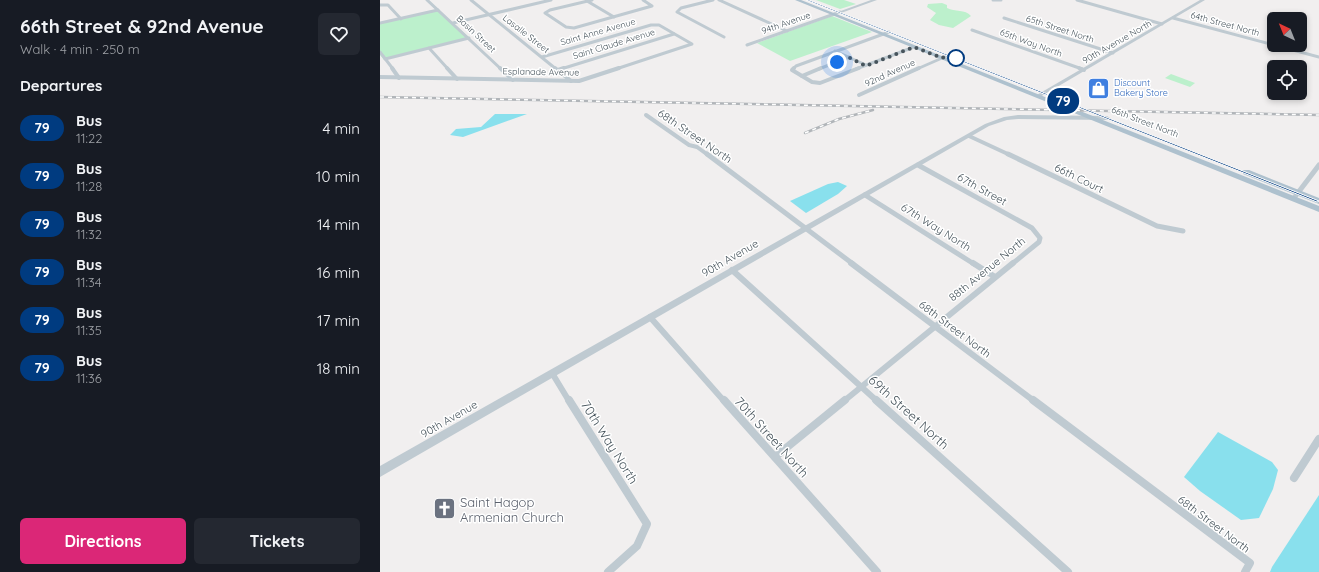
<!DOCTYPE html>
<html lang="en">
<head>
<meta charset="utf-8">
<style>
  :root { --surface:#171b24; --page:#242831; --text:#f1f3f6; --muted:#9ea1a6; --accent:#db2777 }
  body { margin:0; font-family:Quicksand,sans-serif; background:var(--page); color:var(--text); height:100vh; display:flex; flex-direction:column; font-size:15px; white-space:nowrap }
  * { box-sizing:border-box; margin:0 }
  p { font-size:13px; color:var(--muted) }
  .icon { flex:none; width:22px; height:22px; fill:none; stroke:currentColor; stroke-width:2; stroke-linecap:round; stroke-linejoin:round }
  .map { position:relative; flex:1; overflow:hidden }
  .details { display:flex; flex-direction:column; background:var(--surface); width:380px }
  .details>* { flex:none }
  .badge { padding:0 8px; border-radius:13px; font-size:14px; line-height:26px }
  .needle { width:26px; rotate:317deg }
  .fabs { position:absolute; left:887px; top:12px; display:grid; gap:8px }
  .fabs a { display:grid; place-items:center; width:40px; height:40px; border-radius:6px; background:var(--surface); box-shadow:0 2px 6px #0003; font-size:20px }
  .you { position:absolute; width:20px; height:20px; margin:-10px; border:3px solid #fff; border-radius:50%; background:#1a73e8; box-shadow:0 0 0 6px #1a73e833 }
  .map>.badge { position:absolute; translate:-50% -50%; box-shadow:0 0 0 2px #fff }
  h2 { padding:0 20px; font-size:15px; line-height:36px }
  .round { display:grid; place-items:center; flex:none; width:42px; height:42px; border-radius:6px; background:var(--page) }
  .summary { display:flex; align-items:center; justify-content:space-between; height:68px; padding:0 20px }
  h1 { font-size:19px; font-weight:800; line-height:30px }
  .button { display:flex; gap:8px; margin-top:auto; padding:8px 20px }
  .button a { flex:1; height:46px; border-radius:6px; background:var(--accent); color:#fff; font-size:16px; font-weight:800; line-height:46px; text-align:center }
  .button a+a { background:var(--page); color:var(--text) }
  ul { padding:0; list-style:none }
  li { display:flex; align-items:center; gap:12px; height:48px; padding:0 20px }
  li div { flex:1 }
  li b { display:block; font-size:15px }
  li em { font-style:normal }
  li .badge { min-width:44px; font-weight:700; text-align:center }
  main { display:flex; flex:1; min-height:0 }
  .map>svg:first-child { display:block }
  .green { fill:#bcf0cc }
  .water { fill:#89e0ed }
  .lines { fill:none; stroke-linecap:round; stroke-linejoin:round }
  .minor-far4 { stroke:#bfcad1; stroke-width:3 }
  .minor-far3 { stroke:#bfcad1; stroke-width:4 }
  .minor-far2 { stroke:#bfcad1; stroke-width:5 }
  .minor-far1 { stroke:#bfcad1; stroke-width:6 }
  .minor { stroke:#bfcad1; stroke-width:8 }
  .tertiary { fill:#bfcad1; fill-rule:evenodd }
  .primary { fill:#aec1ce; fill-rule:evenodd }
  .rail-casing { stroke:#b1b5b9; stroke-width:2.5 }
  .rail { stroke:#fff; stroke-width:1.5; stroke-dasharray:4; stroke-linecap:butt }
  .line { fill:#003b80; stroke:#fff }
  .walk { stroke:#47545c; stroke-width:4; stroke-dasharray:0 7.2 }
  .stop-dot { fill:#fff; stroke:#003b80; stroke-width:2 }
  .labels { text-anchor:middle; stroke-width:3; stroke-linejoin:round; paint-order:stroke }
  .far-street-label { font-size:9px; fill:#47545c; stroke:#fff }
  .far-shop-label { font-size:9px; fill:#366cbe; stroke:#fff; text-anchor:start }
  .street-label { font-size:11px; fill:#47545c; stroke:#fff }
  .near-street-label { font-size:13px; fill:#47545c; stroke:#fff }
  .near-worship-label { font-size:13px; fill:#5b616d; stroke:#fff; text-anchor:start }
</style>
</head>
<body>
<main>
<section class="details">
<div class="summary"><div><h1>66th Street &amp; 92nd Avenue</h1><p>Walk · 4 min · 250 m</p></div><a class="round"><svg class="icon" aria-label="heart" viewBox="0 0 24 24"><path d="M12 20l-8-8c-3-5 5-10 8-4 3-6 11-1 8 4z"/></svg></a></div>
<h2>Departures</h2>
<ul>
<li><span class="badge" style="background:#003b80;color:#fff">79</span><div><b>Bus</b><p>11:22</p></div><em>4 min</em></li>
<li><span class="badge" style="background:#003b80;color:#fff">79</span><div><b>Bus</b><p>11:28</p></div><em>10 min</em></li>
<li><span class="badge" style="background:#003b80;color:#fff">79</span><div><b>Bus</b><p>11:32</p></div><em>14 min</em></li>
<li><span class="badge" style="background:#003b80;color:#fff">79</span><div><b>Bus</b><p>11:34</p></div><em>16 min</em></li>
<li><span class="badge" style="background:#003b80;color:#fff">79</span><div><b>Bus</b><p>11:35</p></div><em>17 min</em></li>
<li><span class="badge" style="background:#003b80;color:#fff">79</span><div><b>Bus</b><p>11:36</p></div><em>18 min</em></li>
</ul>
<div class="button"><a>Directions</a><a>Tickets</a></div>
</section>
<div class="map">
<svg width="939" height="572" viewBox="0 0 939 572">
  <rect width="100%" height="100%" fill="#f1efef"/>
  <g class="green">
    <polygon points="436,0 464,0 476,4 460,9"/>
    <path d="M562,3L567,5V8C575,12 585,9 591,16L573,28L559,25L550,20L556,13L547,7L548,4Z"/>
    <polygon points="58,10 90,38 4,60 0,55 0,23"/>
    <polygon points="452,16 492,32 410,61 377,43"/>
    <polygon points="791,74 815,83 810,87 785,78"/>
  </g>
  <g class="water">
    <polygon points="115,114 147,114 83,137 70,135 76,129 101,127"/>
    <polygon points="458,182 467,186 458,194 426,213 410,201 448,184"/>
    <polygon points="838,432 892,462 898,470 893,489 879,518 861,520 820,491 804,477"/>
    <polygon points="939,495 939,572 890,572 892,567"/>
  </g>
  <g class="lines">
    <g class="minor-far4">
      <polyline points="47,0 121,69"/>
      <polyline points="91,0 176,69"/>
      <polyline points="212,0 170,10 165,13 186,27 194,28 272,6 263,0"/>
      <polyline points="333,0 301,8 297,12 344,37"/>
      <polyline points="339,0 407,31"/>
      <polyline points="613,0 621,0"/>
      <polyline points="697,0 782,24"/>
      <polyline points="207,1 234,17"/>
      <polyline points="0,5 8,5 21,19"/>
      <polyline points="624,18 733,53"/>
      <polyline points="793,18 894,45"/>
      <polyline points="0,23 58,10"/>
      <polyline points="73,23 171,0"/>
      <polyline points="592,30 702,69"/>
      <polyline points="367,45 460,12"/>
      <polyline points="894,45 939,57"/>
      <polyline points="49,48 68,69"/>
      <polyline points="455,51 486,65"/>
      <polyline points="0,52 13,69"/>
      <polyline points="162,57 271,25 279,25 312,44 236,69"/>
      <polyline points="5,59 89,38"/>
      <polyline points="181,69 294,34"/>
      <polyline points="413,69 416,66 509,32"/>
      <polyline points="439,69 469,57"/>
      <polyline points="476,69 534,47"/>
      <polyline points="537,69 569,55"/>
    </g>
    <g class="minor-far3">
      <polyline points="12,68 19,78"/>
      <polyline points="67,68 77,79"/>
      <polyline points="120,68 133,80"/>
      <polyline points="175,68 191,81"/>
      <polyline points="414,68 412,70 432,82 440,83 479,68"/>
      <polyline points="699,68 704,70"/>
      <polyline points="178,70 184,68"/>
      <polyline points="422,76 441,68"/>
      <polyline points="0,77 199,81 239,68"/>
      <polyline points="479,95 539,68"/>
      <polyline points="266,115 309,145 317,147 328,155"/>
      <polyline points="589,136 630,155"/>
    </g>
    <g class="minor-far2">
      <polyline points="327,154 473,264"/>
      <polyline points="628,154 777,226 803,231"/>
      <polyline points="538,165 652,228 660,238 659,242 632,264"/>
      <polyline points="485,195 594,264"/>
      <polyline points="914,198 939,165"/>
    </g>
    <g class="minor-far1">
      <polyline points="471,263 654,401"/>
      <polyline points="593,263 615,277"/>
      <polyline points="352,270 497,401"/>
      <polyline points="270,317 344,401"/>
      <polyline points="172,373 189,401"/>
      <polyline points="464,401 633,263"/>
    </g>
    <g class="minor">
      <polyline points="189,400 267,524 257,546 228,572"/>
      <polyline points="344,400 497,572"/>
      <polyline points="496,400 688,572"/>
      <polyline points="653,400 870,563 865,572"/>
      <polyline points="395,457 465,400"/>
      <polyline points="914,478 939,439"/>
    </g>
    <g class="tertiary">
      <polygon points="491,0 497,0 461,13 458,12"/>
      <polygon points="820,0 825,0 660,97 655,96"/>
      <polygon points="638,115 727,116 730,118 727,120 638,119 627,120 609,126 0,477 0,466 605,124 624,117"/>
    </g>
    <g class="primary">
      <polygon points="415,0 421,0 939,206 939,212"/>
      <polygon points="863,170 869,170 939,198 939,204 863,174"/>
    </g>
    <defs>
      <g id="rail">
        <polyline points="0,97 939,115"/>
        <polyline points="425,133 459,119 493,110"/>
      </g>
    </defs>
    <use href="#rail" class="rail-casing"/>
    <use href="#rail" class="rail"/>
  </g>
  <polygon class="line" points="426,0 429,0 939,201 937,202"/>
  <g class="lines">
    <polyline class="walk" points="457,62 468,57 486,66 534,47 562,58 569,55 576,58"/>
  </g>
  <defs>
    <symbol id="shop-square" viewBox="-11 -11 22 22"><rect x="-9" y="-9" width="18" height="18" rx="4" fill="#3f7fe0" stroke="#fff"/><path d="M-5-2.5h2.3a2.7 3.5 0 0 1 5.4 0H5L5.5 6h-11ZM-1.5-2.5h3a1.5 2.3 0 0 0-3 0Z" fill="#fff"/></symbol>
    <symbol id="church-square" viewBox="-11 -11 22 22"><rect x="-9" y="-9" width="18" height="18" rx="4" fill="#6b7280" stroke="#fff"/><path d="M-1.2-6h2.4v3.5h3.3v2.4h-3.3V6h-2.4V-.1h-3.3v-2.4h3.3Z" fill="#fff"/></symbol>
  </defs>
  <g fill-rule="evenodd">
    <use href="#shop-square" x="706" y="76" width="25" height="25"/>
    <use href="#church-square" x="52" y="496" width="25" height="25"/>
  </g>
  <circle class="stop-dot" cx="576" cy="58" r="8"/>
  <g class="labels">
    <g class="far-street-label">
      <text transform="translate(406 23) rotate(-19)" y="3">94th Avenue</text>
      <text transform="translate(845 24) rotate(15)" y="3">64th Street North</text>
      <text transform="translate(680 29) rotate(18)" y="3">65th Street North</text>
      <text transform="translate(218 32) rotate(-16)" y="3">Saint Anne Avenue</text>
      <text transform="translate(96 34) rotate(43)" y="3">Basin Street</text>
      <text transform="translate(146 34) rotate(38)" y="3">Lasalle Street</text>
      <text transform="translate(737 42) rotate(-30)" y="3">90th Avenue North</text>
      <text transform="translate(651 43) rotate(20)" y="3">65th Way North</text>
      <text transform="translate(234 44) rotate(-17)" y="3">Saint Claude Avenue</text>
      <text transform="translate(161 72) rotate(1)" y="3">Esplanade Avenue</text>
      <text transform="translate(510 73) rotate(-24)" y="3">92nd Avenue</text>
      <text transform="translate(765 122) rotate(21)" y="3">66th Street North</text>
    </g>
    <g class="far-shop-label">
      <text x="734" y="86">Discount<tspan x="734" dy="10">Bakery Store</tspan></text>
    </g>
    <g class="street-label">
      <text transform="translate(315 136) rotate(34)" y="4">68th Street North</text>
      <text transform="translate(699 178) rotate(26)" y="4">66th Court</text>
      <text transform="translate(602 189) rotate(29)" y="4">67th Street</text>
      <text transform="translate(556 227) rotate(32)" y="4">67th Way North</text>
      <text transform="translate(350 258) rotate(-30)" y="4">90th Avenue</text>
      <text transform="translate(607 269) rotate(-39)" y="4">88th Avenue North</text>
      <text transform="translate(575 329) rotate(37)" y="4">68th Street North</text>
      <text transform="translate(69 419) rotate(-30)" y="4">90th Avenue</text>
      <text transform="translate(834 524) rotate(37)" y="4">68th Street North</text>
    </g>
    <g class="near-street-label">
      <text transform="translate(529 412) rotate(42)" y="5">69th Street North</text>
      <text transform="translate(392 437) rotate(48)" y="5">70th Street North</text>
      <text transform="translate(230 442) rotate(58)" y="5">70th Way North</text>
    </g>
    <g class="near-worship-label">
      <text x="80" y="507">Saint Hagop<tspan x="80" dy="15">Armenian Church</tspan></text>
    </g>
  </g>
</svg>
<div class="fabs">
<a><svg class="needle" viewBox="-14 -14 28 28"><path d="M0-13l5 13h-10z" fill="#e53935"/><path d="M0 13l5-13h-10z" fill="#9ea1a6"/></svg></a>
<a><svg class="icon" aria-label="locate" viewBox="0 0 24 24"><circle cx="12" cy="12" r="6"/><path d="M12 2v4M12 18v4M2 12h4M18 12h4"/></svg></a>
</div>
<div class="you" style="left:457px;top:62px"></div>
<b class="badge" style="left:683px;top:101px;background:#003b80;color:#fff">79</b>
</div>
</main>
</body>
</html>
